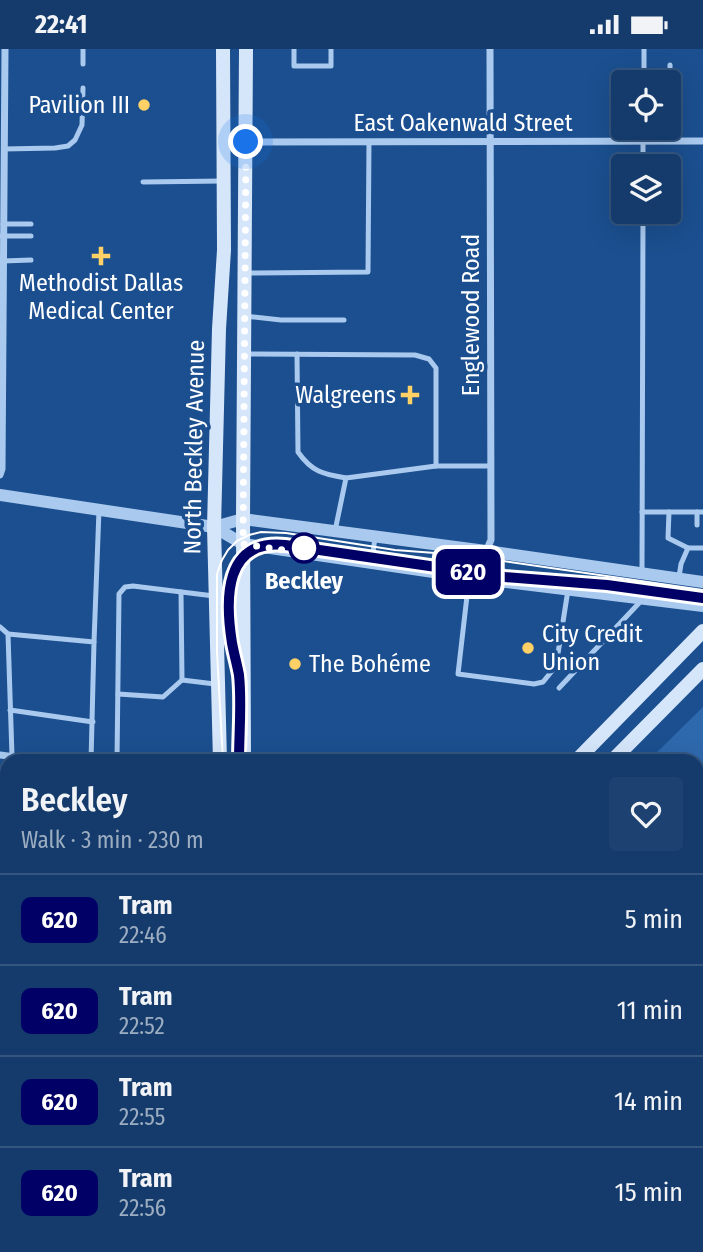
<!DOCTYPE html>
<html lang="en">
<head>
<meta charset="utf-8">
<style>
  :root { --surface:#143b6b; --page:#1d4271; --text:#f1f3f6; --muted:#9dadc1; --line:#33557e }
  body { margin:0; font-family:"Fira Sans Condensed",sans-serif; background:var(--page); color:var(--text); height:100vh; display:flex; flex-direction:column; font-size:26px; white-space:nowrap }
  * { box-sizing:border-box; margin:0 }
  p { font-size:23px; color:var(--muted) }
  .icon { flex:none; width:38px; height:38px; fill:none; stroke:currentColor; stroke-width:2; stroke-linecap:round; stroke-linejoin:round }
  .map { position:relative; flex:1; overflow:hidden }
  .drawer { position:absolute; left:0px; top:705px; width:704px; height:499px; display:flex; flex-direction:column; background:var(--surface); border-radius:21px 21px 0 0; box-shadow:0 7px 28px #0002,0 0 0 2px var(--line) }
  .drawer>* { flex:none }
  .badge { padding:0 14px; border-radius:10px; font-size:24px; line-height:46px }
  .buttons { position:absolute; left:611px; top:21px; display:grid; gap:14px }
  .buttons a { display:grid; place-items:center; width:70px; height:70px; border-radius:7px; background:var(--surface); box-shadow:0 7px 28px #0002,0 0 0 2px var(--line); font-size:35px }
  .you { position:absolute; width:35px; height:35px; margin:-18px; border:5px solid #fff; border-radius:50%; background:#1a73e8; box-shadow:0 0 0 10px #1a73e833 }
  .map>.badge { position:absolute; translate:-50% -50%; box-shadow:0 0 0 4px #fff }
  .round { display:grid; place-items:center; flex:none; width:74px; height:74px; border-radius:7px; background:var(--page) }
  .head { display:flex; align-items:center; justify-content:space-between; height:119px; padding:0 21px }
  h1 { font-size:33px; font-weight:600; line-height:52px }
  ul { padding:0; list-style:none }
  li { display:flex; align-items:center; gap:21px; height:91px; padding:0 21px; border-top:2px solid var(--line) }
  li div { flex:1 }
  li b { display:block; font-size:26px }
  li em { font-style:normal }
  li .badge { min-width:77px; font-weight:700; text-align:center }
  .status { display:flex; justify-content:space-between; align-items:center; height:49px; padding:0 35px; background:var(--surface); direction:ltr }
  .status svg { height:19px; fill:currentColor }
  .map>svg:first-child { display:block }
  .green { fill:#2e69ad }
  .water { fill:#3c6290; stroke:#9cc4f0; stroke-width:2 }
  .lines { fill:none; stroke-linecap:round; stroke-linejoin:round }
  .service { stroke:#a9c9ee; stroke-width:5 }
  .minor { stroke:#a9c9ee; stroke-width:7 }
  .tertiary { stroke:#a9c9ee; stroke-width:12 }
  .secondary { stroke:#d6e6fa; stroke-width:14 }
  .tram { stroke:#fff; stroke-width:2 }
  .line-casing { stroke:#fff; stroke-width:16 }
  .line { stroke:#006; stroke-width:10 }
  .walk { stroke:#fff; stroke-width:7; stroke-dasharray:0 12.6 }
  .poi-dot { fill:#ffd166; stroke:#1b4f8f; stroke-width:2.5 }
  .stop-dot { fill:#fff; stroke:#006; stroke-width:3.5 }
  .labels { text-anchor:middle; stroke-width:7; stroke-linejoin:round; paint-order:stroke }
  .poi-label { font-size:24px; fill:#fff; stroke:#1b4f8f; text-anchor:end }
  .street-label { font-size:24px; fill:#fff; stroke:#1b4f8f }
  .stop-label { font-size:24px; font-weight:bold; fill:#fff; stroke:#1b4f8f }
</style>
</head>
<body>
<div class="status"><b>22:41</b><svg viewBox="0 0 49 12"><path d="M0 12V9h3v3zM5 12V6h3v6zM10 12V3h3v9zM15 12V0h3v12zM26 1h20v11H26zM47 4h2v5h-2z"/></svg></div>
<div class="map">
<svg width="703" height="1203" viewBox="0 0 703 1203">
  <rect width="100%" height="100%" fill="#1b4f8f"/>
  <polygon class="green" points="703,658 703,1203 499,1203 499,1197 696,1197 696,712 648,712"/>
  <polygon class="water" points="703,858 703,924 697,928 697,860"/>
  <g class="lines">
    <g class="service">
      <polyline points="83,0 83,15"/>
      <polyline points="294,0 294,17 331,17 331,0"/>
      <polyline points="670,16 670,92"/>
      <polyline points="644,33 644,0"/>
      <polyline points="4,100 55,99 68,97 75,91 82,76 83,39"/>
      <polyline points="643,117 643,79"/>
      <polyline points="143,133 223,132"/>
      <polyline points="3,175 31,175"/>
      <polyline points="0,187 31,187"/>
      <polyline points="3,212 31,211"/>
      <polyline points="245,224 368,223 369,93"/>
      <polyline points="244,267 281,271 344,271"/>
      <polyline points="244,305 415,306 429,310 436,319 436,417 491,417"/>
      <path d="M297,305L298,403C312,423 323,425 346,429"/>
      <polyline points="642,463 703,463"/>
      <polyline points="669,463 668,489 688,499"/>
      <polyline points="697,463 697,476"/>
      <polyline points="335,482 346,429 436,417"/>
      <polyline points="372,512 375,488"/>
      <polyline points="642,524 643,163"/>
      <polyline points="679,528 681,515 688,499 703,499"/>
      <polyline points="474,529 467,547 458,625 534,635 543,633 556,617 568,541"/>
      <polyline points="181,543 182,631"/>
      <polyline points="0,578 8,585 12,707"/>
      <polyline points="8,585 94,593 91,712"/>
      <polyline points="94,593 99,461"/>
      <polyline points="559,639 641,552"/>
      <polyline points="118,645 163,648 182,631 215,635"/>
      <polyline points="10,661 93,673"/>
      <polyline points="117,712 119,545 125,538 133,537 214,547"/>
      <polyline points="0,778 7,789"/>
      <polyline points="64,1197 72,1203"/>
    </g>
    <g class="minor">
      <polyline points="224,93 703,92"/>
      <polyline points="0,426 2,420 5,0"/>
      <polyline points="474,529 491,491 490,0"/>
      <polyline points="0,706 46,712"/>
      <polyline points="0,863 7,876"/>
      <polyline points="0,934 7,926"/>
      <polyline points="0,1139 7,1139"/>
      <polyline points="0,1196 7,1192"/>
      <polyline points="481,1203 481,1197"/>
    </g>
    <g class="tertiary">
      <polyline points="0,446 214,478 243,470 486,502 703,533"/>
      <polyline points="214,478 243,495 474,529 703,557"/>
      <polyline points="240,1197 240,1203"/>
    </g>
    <g class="secondary">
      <polyline points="220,712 214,478 219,280 224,201 223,0"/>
      <polyline points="244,712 243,470 246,0"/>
      <polyline points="576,712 703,582"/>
      <polyline points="612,712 703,620"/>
      <polyline points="163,1203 167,1197"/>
      <polyline points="196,1203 199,1197"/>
    </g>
    <g class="tram">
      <polyline points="223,712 217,603 217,525 222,511 228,501 237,492 249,486 261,483 286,484 395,501 462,506 703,541"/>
      <path d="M239,712C239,684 242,654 239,626C237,611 232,598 231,583C226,540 228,491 285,496L505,528L592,534"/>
      <polyline points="170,1203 174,1197"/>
      <polyline points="184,1203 187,1197"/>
    </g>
  </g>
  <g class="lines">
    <defs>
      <path id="line" d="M239,712C239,684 242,654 239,626C237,615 234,605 232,594C225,550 224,490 285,496L505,528L607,536L703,549"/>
    </defs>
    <use href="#line" class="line-casing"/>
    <use href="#line" class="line"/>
    <polyline class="walk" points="246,93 243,495 316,506 304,499"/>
  </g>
  <g class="poi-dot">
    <circle cx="144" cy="56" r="7"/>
    <path d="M97.5 196.5h7v7h7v7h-7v7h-7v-7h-7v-7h7z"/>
    <path d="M406.5 335.5h7v7h7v7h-7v7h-7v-7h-7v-7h7z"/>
    <circle cx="528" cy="599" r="7"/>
    <circle cx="295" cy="615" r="7"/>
  </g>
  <circle class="stop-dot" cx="304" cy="499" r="14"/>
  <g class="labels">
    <g class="poi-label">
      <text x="130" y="64">Pavilion III</text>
      <text x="101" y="242" text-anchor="middle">Methodist Dallas<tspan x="101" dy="28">Medical Center</tspan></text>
      <text x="396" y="354">Walgreens</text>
      <text x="542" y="593" text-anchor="start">City Credit<tspan x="542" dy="28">Union</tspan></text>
      <text x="309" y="623" text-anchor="start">The Bohéme</text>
    </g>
    <g class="street-label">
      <text x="463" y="82">East Oakenwald Street</text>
      <text transform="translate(471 266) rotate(-90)" y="8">Englewood Road</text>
      <text transform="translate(194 398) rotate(-89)" y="8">North Beckley Avenue</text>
    </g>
    <g class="stop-label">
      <text x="304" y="540">Beckley</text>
    </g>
  </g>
</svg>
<div class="buttons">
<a><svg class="icon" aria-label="locate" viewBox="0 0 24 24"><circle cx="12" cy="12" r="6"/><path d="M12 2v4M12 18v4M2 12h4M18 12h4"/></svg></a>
<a><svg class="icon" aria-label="layers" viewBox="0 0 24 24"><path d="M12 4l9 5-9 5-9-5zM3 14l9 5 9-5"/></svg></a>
</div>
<div class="you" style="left:246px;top:93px"></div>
<b class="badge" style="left:468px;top:523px;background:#006;color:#fff">620</b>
<section class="drawer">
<div class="head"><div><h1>Beckley</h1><p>Walk · 3 min · 230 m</p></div><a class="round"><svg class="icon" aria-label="heart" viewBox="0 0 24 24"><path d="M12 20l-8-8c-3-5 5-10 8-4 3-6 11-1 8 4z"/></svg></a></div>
<ul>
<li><span class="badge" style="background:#006;color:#fff">620</span><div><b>Tram</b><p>22:46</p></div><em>5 min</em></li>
<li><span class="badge" style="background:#006;color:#fff">620</span><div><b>Tram</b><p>22:52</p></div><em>11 min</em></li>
<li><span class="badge" style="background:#006;color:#fff">620</span><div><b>Tram</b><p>22:55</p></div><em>14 min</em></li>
<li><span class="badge" style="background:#006;color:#fff">620</span><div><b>Tram</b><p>22:56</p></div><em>15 min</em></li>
</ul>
</section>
</div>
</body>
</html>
